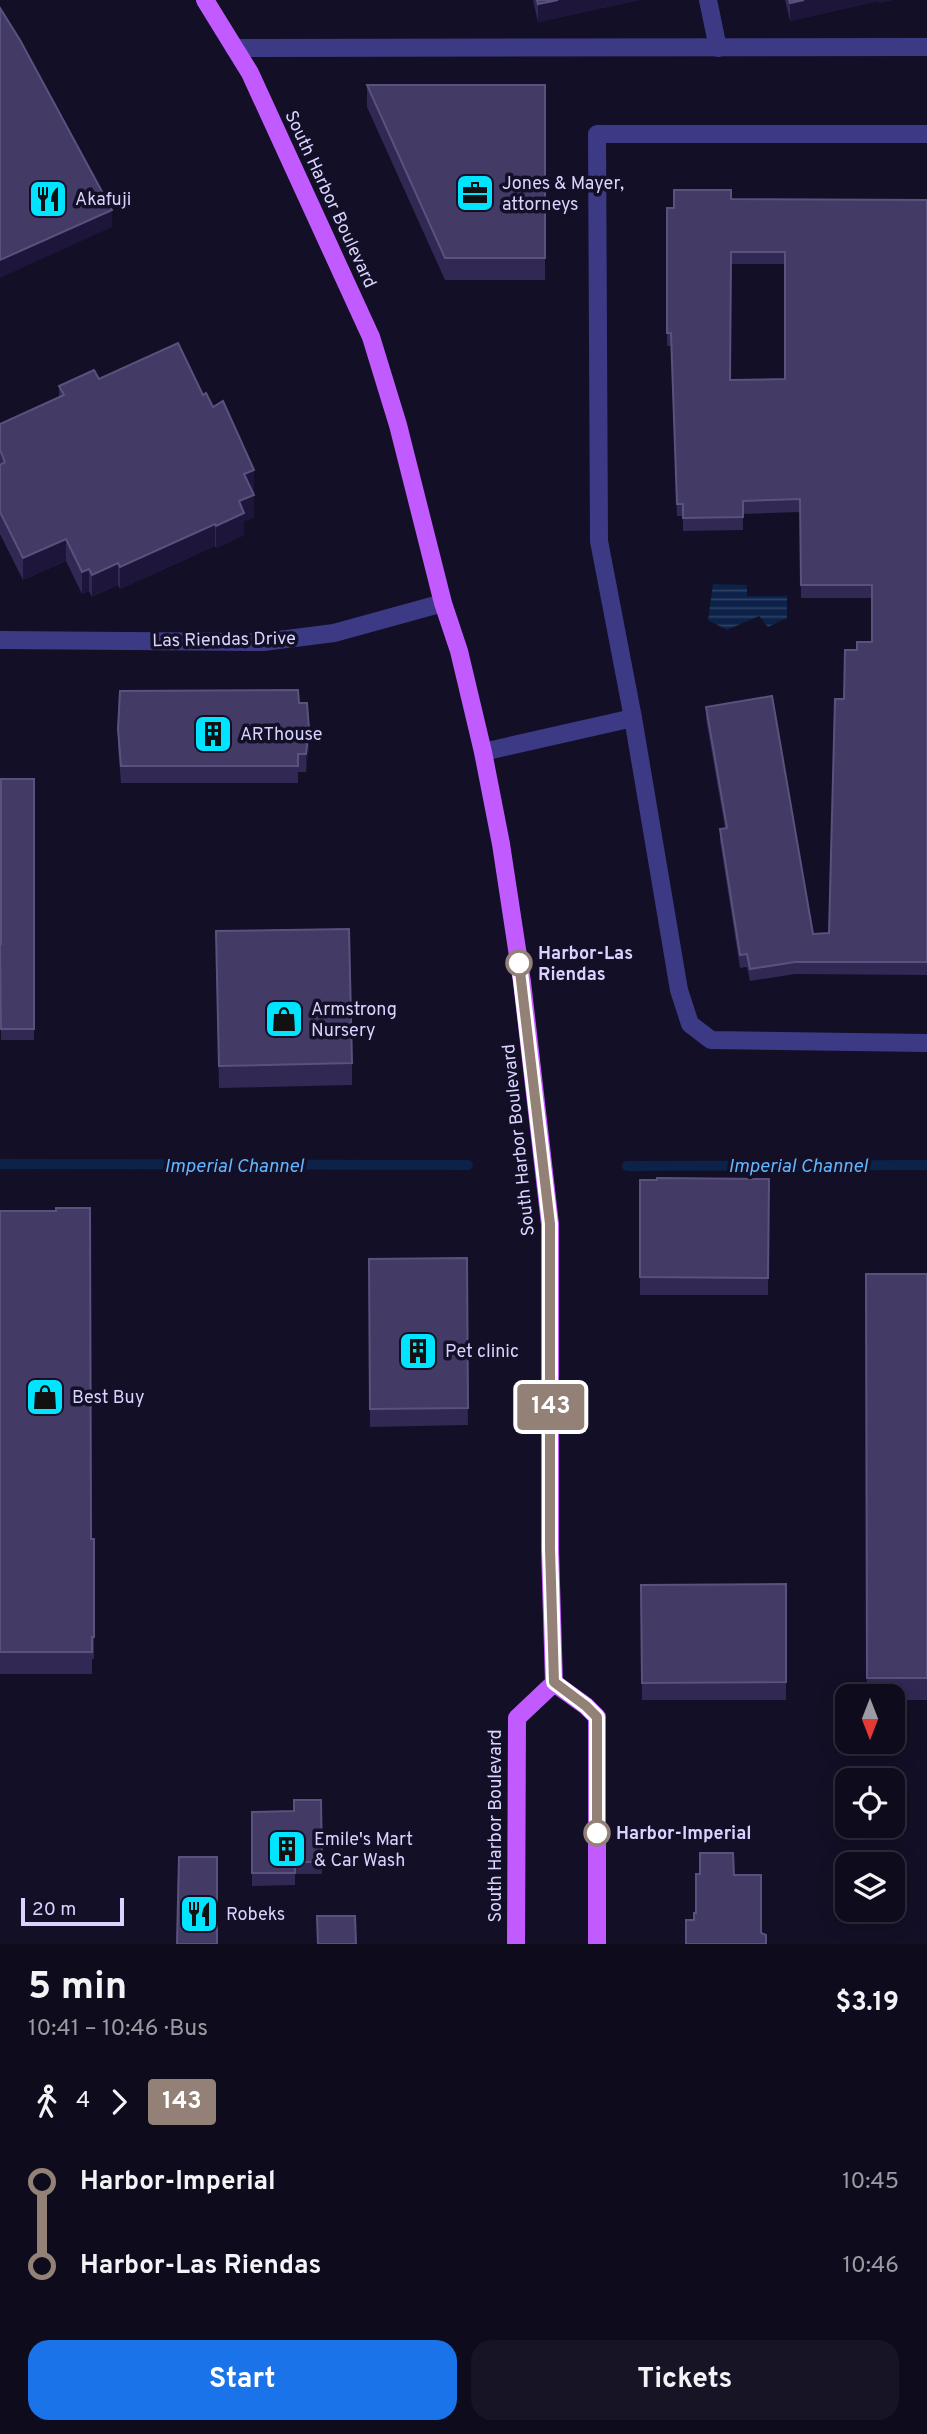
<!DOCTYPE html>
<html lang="en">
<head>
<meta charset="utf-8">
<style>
  :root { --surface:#0e0b1c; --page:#171425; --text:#f1f3f6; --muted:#9b9ba3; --line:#2e2b3b; --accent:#1a73e8 }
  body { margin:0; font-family:Overpass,sans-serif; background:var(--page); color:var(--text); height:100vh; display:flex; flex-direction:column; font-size:26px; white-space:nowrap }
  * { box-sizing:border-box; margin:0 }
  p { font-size:23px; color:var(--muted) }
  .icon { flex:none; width:38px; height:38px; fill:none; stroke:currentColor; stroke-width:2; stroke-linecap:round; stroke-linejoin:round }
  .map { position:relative; height:1944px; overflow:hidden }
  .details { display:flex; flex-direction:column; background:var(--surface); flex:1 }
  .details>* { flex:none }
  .badge { padding:0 14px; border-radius:5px; font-size:24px; line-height:46px }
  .needle { width:46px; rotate:180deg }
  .buttons { position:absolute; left:835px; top:1684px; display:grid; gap:14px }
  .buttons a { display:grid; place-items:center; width:70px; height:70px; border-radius:14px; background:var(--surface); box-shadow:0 4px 18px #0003,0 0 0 2px var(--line); font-size:35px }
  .scale { position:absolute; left:21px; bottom:18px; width:103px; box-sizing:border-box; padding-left:7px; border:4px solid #d9d4ff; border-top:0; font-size:19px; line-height:24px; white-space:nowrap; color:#d9d4ff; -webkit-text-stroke:5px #130f26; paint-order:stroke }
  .map>.badge { position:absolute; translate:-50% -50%; box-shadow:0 0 0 4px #fff }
  .legs { display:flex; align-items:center; gap:10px; height:77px; padding:0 28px; font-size:23px }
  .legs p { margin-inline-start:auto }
  .head { display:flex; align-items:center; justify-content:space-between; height:119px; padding:0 28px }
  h1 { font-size:38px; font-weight:700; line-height:52px }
  .button { display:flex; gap:14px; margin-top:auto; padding:14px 28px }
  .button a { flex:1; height:80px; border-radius:21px; background:var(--accent); color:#fff; font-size:28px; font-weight:700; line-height:80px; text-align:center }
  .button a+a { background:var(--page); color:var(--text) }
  ul { padding:0 28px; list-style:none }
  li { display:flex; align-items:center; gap:24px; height:84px; font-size:26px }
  li i { display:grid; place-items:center; width:10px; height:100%; margin:0 9px; background:currentColor }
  li i::after { content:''; width:18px; height:18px; margin:-9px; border:5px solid; border-radius:50%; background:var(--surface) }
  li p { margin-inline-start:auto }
  li:first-child i { background:linear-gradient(#0000 50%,currentColor 0) }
  li:last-child i { background:linear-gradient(currentColor 50%,#0000 0) }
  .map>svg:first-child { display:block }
  .water { fill:url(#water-rules) }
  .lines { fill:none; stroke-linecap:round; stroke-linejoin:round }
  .stream { stroke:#0c2248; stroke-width:10 }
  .minor { stroke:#3d3a85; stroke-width:18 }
  .major { stroke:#c25bff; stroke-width:18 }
  .wall { fill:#312854; fill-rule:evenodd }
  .shaded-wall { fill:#1d163a }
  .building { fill:#433a66; stroke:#5a527e; stroke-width:2; fill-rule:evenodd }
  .line-1-casing { stroke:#fff; stroke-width:16 }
  .line-1 { stroke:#938177; stroke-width:10 }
  .stop-1-dot { fill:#fff; stroke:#938177; stroke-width:3.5 }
  .labels { text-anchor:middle; stroke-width:7; stroke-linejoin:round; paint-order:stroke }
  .poi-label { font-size:18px; fill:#d9d4ff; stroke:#130f26; text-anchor:start }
  .street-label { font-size:18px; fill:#d9d4ff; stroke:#130f26 }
  .stop-label { font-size:18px; font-weight:bold; fill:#d9d4ff; stroke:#130f26; text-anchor:start }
  .water-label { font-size:19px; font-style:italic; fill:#62b6ff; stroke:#130f26 }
</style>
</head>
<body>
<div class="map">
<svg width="927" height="1944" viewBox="0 0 927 1944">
  <defs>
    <pattern id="water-rules" width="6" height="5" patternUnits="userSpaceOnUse" patternTransform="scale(1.75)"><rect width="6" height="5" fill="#0c2248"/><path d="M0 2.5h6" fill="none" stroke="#2f4163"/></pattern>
  </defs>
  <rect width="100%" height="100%" fill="#130f26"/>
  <polygon class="water" points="713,584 747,585 747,596 787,596 787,618 768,627 759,616 727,630 708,620"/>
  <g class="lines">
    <g class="stream">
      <polyline points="0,1164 468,1165"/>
      <polyline points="627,1166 927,1165"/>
    </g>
    <g class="minor">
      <polyline points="708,0 718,48"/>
      <polyline points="234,48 927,47"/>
      <polyline points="927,134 597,134 599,541 633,718 679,990 690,1024 711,1040 927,1043"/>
      <polyline points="0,640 263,642 334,633 443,603"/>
      <polyline points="483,752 633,718"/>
    </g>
    <g class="major">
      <polyline points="205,0 250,73 371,337 398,425 443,603 459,651 483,752 501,844 522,982 550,1224 550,1549 554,1683 517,1718 516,1944"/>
      <polyline points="554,1683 586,1706 597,1717 597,1944"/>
    </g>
  </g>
  <g class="wall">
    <polygon points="533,0 639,0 538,22"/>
    <polygon points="785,0 892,0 878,3 878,1 790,21"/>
    <polygon points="367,85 545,85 545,280 445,280 367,107"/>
    <path d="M731,199L927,200V975L795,974L750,981L747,967L740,968L720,841V829L725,828L706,719V707L813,934L829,933L844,699L857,650L872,642V598H801L800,512L743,514V530L683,531V516H677L671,346H667V208H674ZM731,264H785V379L730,380Z"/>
    <polygon points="99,379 203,395 254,492 253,492 254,517 244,521 244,535 216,548 215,546 120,589 118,585 92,597 89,591 82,594 66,561 23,580 0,534 0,424 59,397 59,386"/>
    <polygon points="299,703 309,746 306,772 298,772 298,783 121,783 118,747 118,729"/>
    <polygon points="34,779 34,1040 1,1040 0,944"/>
    <polygon points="216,953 352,1063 352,1085 219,1088"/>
    <polygon points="769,1179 768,1295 640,1295 640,1180"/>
    <polygon points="0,1211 91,1539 94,1539 94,1659 92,1659 92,1674 0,1674"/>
    <polygon points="467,1258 468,1425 370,1427 369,1259"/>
    <polygon points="866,1274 927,1274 927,1700 892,1700 892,1696 867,1696"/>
    <polygon points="786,1584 786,1700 642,1700 641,1585"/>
    <polygon points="321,1800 322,1874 295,1874 295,1885 252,1886 252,1812 294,1811"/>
  </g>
  <g class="shaded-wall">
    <polygon points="558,0 639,0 538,22 538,4"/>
    <polygon points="804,0 878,0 878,1 790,21 790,3"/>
    <polygon points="878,0 892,0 878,3"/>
    <polygon points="112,210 112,227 0,278 0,260"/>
    <polygon points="254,470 254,492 244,496 244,474"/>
    <polygon points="254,495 254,517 244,521 244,535 216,548 216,526 239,501"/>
    <polygon points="215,524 215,546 120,589 120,567"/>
    <polygon points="66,539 66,561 23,580 23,558"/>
    <polygon points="118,563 118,585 92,597 92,575"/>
    <polygon points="89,569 89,591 82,594 82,572"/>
    <polygon points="309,729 309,746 306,772 306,754"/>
  </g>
  <g class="building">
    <polygon points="537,0 558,0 538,4"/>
    <polygon points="789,0 804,0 790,3"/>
    <polygon points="0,8 20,40 112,210 0,260"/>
    <polygon points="367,85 545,85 545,258 445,258"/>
    <path d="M674,190H731V199L927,200V962H795L750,969L747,954L740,955L720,829L727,828L706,707L772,696L813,934L829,933L835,699H844L845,650H857V642H872V585H801L800,499L743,501V517L683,518V504H677L671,333H667V208H674ZM731,252H785V379L730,380Z"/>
    <polygon points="178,343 203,395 206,393 213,407 223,401 254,470 244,474 254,495 239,501 244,513 216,526 215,524 120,567 118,563 92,575 89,569 82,572 66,539 23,558 0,512 0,465 5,462 0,450 0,424 64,395 59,386 94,370 99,379"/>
    <polygon points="298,690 299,703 307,703 309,729 306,754 298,754 298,766 121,766 118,729 120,691"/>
    <polygon points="1,779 34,779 34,1029 1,1029 0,944 1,944"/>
    <polygon points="349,929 352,1063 219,1066 216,931"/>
    <polygon points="657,1178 769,1179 768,1278 640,1277 640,1180 657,1180"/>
    <polygon points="56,1208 90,1208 91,1539 94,1539 94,1637 92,1637 92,1652 0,1652 0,1211 56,1211"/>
    <polygon points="467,1258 468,1408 370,1409 369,1259"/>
    <polygon points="866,1274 927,1274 927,1678 867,1678"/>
    <polygon points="786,1584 786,1682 642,1683 641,1585"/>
    <polygon points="294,1800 321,1800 322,1862 295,1862 295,1873 252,1873 252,1812 294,1811"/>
    <polygon points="700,1853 733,1853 734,1875 761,1875 761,1933 766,1935 766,1944 686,1944 686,1920 694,1920 694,1913 696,1913 696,1874 700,1874"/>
    <polygon points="179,1857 217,1857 217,1944 177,1944"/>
    <polygon points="317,1916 355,1916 356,1944 318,1944"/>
  </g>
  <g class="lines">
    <defs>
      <polyline id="line-1" points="519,963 550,1224 550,1549 554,1682 586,1706 597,1717 597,1833"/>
    </defs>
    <use href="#line-1" class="line-1-casing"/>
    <use href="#line-1" class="line-1"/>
  </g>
  <defs>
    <symbol id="office-square" viewBox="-11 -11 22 22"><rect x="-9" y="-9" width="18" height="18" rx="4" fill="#00e5ff" stroke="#130f26"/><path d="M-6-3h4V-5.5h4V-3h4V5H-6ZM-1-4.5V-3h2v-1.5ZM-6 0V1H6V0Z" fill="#111"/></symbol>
    <symbol id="restaurant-square" viewBox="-11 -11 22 22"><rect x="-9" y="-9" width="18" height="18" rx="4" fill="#00e5ff" stroke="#130f26"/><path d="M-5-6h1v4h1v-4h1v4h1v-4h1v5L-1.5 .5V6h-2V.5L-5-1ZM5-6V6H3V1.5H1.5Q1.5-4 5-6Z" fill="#111"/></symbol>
    <symbol id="building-square" viewBox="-11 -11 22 22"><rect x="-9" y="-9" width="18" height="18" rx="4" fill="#00e5ff" stroke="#130f26"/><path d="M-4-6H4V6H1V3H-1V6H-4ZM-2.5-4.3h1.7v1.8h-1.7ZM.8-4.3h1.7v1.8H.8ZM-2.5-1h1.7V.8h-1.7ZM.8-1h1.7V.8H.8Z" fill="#111"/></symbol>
    <symbol id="shop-square" viewBox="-11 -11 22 22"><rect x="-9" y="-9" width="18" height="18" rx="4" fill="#00e5ff" stroke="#130f26"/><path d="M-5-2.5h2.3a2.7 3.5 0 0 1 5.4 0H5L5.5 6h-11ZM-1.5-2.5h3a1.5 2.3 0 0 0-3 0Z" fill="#111"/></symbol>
  </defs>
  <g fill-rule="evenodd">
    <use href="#office-square" x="453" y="171" width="44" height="44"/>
    <use href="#restaurant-square" x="26" y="177" width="44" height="44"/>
    <use href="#building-square" x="191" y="712" width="44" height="44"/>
    <use href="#shop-square" x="262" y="997" width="44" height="44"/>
    <use href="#building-square" x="396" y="1329" width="44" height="44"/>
    <use href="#shop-square" x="23" y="1375" width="44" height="44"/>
    <use href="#building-square" x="265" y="1827" width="44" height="44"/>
    <use href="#restaurant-square" x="177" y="1892" width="44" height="44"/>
  </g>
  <g class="stop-1-dot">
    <circle cx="519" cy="963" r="12"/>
    <circle cx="597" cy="1833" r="12"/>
  </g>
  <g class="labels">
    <g class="poi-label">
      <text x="502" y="189">Jones &amp; Mayer,<tspan x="502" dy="21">attorneys</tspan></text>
      <text x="75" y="205">Akafuji</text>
      <text x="240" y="740">ARThouse</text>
      <text x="311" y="1015">Armstrong<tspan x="311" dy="21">Nursery</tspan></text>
      <text x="445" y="1357">Pet clinic</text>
      <text x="72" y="1403">Best Buy</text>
      <text x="314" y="1845">Emile's Mart<tspan x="314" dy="21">&amp; Car Wash</tspan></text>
      <text x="226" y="1920">Robeks</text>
    </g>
    <g class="street-label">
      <text transform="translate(331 199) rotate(65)" y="6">South Harbor Boulevard</text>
      <text transform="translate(224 639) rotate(-1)" y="6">Las Riendas Drive</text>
      <text transform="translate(518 1140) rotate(-96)" y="6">South Harbor Boulevard</text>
      <text transform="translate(495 1826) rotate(-90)" y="6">South Harbor Boulevard</text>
    </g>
    <g class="stop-label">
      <text x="538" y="959">Harbor-Las<tspan x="538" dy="21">Riendas</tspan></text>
      <text x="616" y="1839">Harbor-Imperial</text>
    </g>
    <g class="water-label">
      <text x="234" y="1172">Imperial Channel</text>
      <text x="798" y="1172">Imperial Channel</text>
    </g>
  </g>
</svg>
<div class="buttons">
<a><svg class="needle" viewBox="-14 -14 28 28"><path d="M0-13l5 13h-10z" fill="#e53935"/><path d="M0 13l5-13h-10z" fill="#9b9ba3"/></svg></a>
<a><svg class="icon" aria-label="locate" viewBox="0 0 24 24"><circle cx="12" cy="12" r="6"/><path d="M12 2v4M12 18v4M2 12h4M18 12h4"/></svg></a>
<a><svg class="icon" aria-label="layers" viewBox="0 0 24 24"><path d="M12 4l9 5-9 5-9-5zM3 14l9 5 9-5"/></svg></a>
</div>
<div class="scale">20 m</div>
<b class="badge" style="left:551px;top:1407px;background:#938177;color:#fff">143</b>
</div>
<section class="details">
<div class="head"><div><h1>5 min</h1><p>10:41 – 10:46 · Bus</p></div><b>$3.19</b></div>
<div class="legs"><svg class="icon" aria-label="walk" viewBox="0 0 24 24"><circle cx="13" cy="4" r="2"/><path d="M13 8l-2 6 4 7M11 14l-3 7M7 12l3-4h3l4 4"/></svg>4<svg class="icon" aria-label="forward" viewBox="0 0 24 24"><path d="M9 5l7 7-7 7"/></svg><b class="badge" style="background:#938177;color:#fff">143</b></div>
<ul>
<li><i style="color:#938177"></i><b>Harbor-Imperial</b><p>10:45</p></li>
<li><i style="color:#938177"></i><b>Harbor-Las Riendas</b><p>10:46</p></li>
</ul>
<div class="button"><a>Start</a><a>Tickets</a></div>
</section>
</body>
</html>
